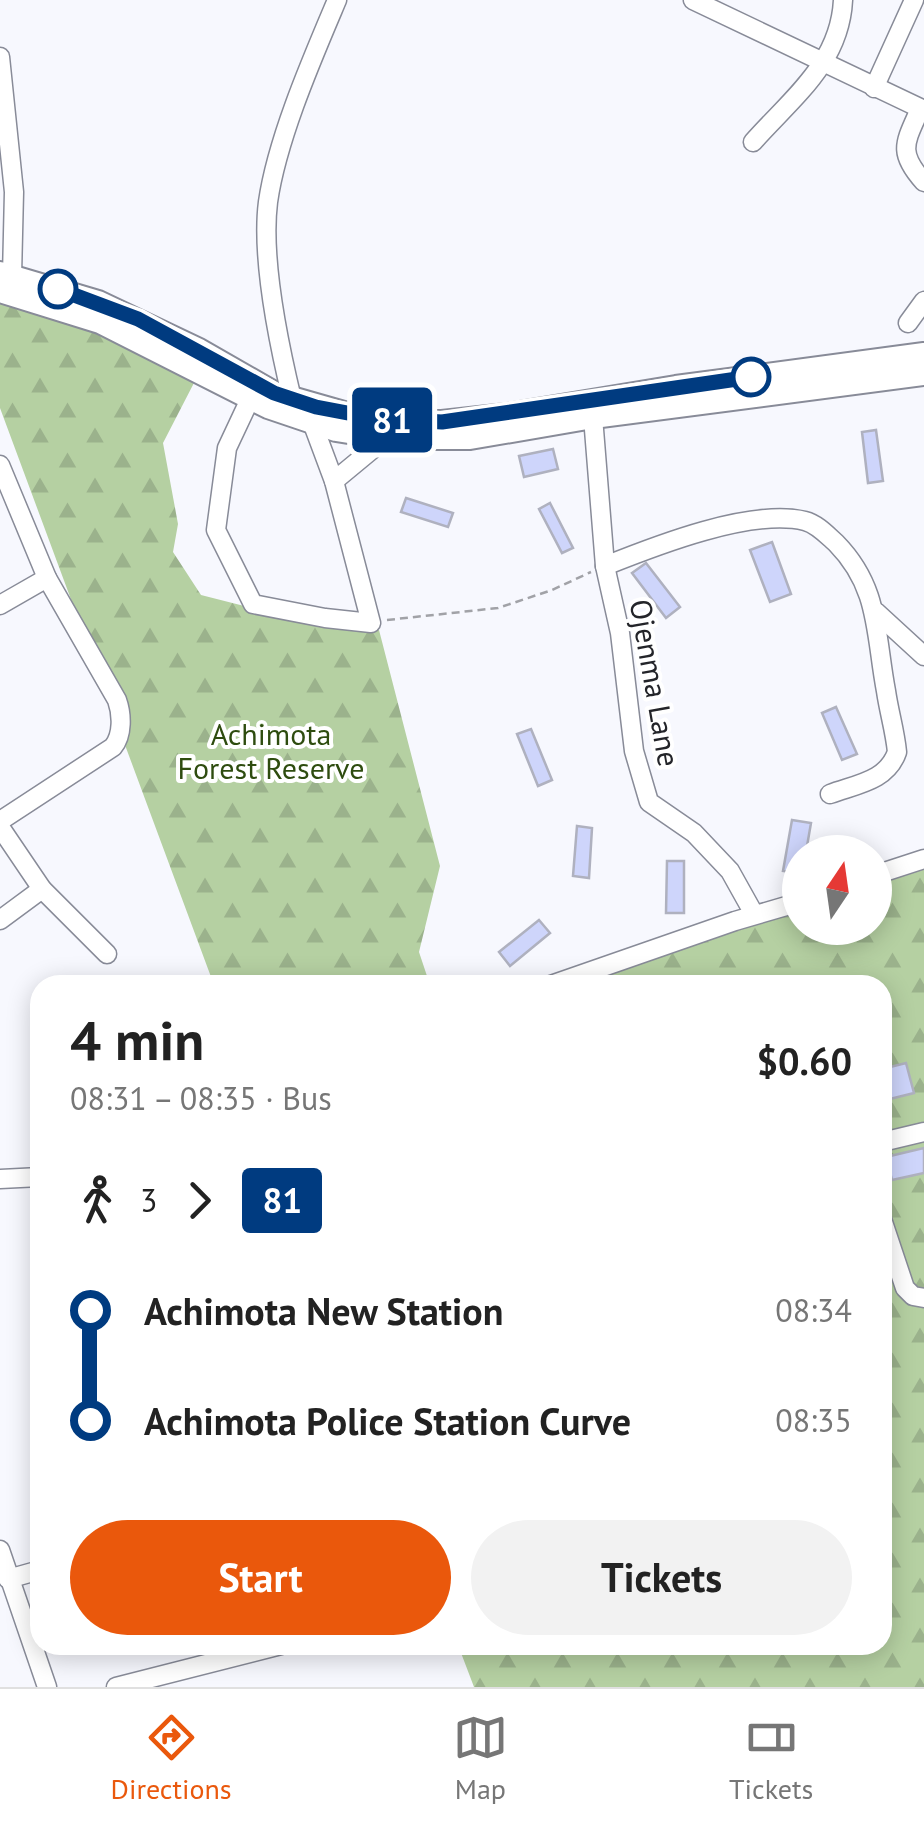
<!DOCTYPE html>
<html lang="en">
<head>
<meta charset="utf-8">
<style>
  :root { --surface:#fff; --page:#f2f2f2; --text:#222; --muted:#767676; --line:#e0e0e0; --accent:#ea580c }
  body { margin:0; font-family:"PT Sans",sans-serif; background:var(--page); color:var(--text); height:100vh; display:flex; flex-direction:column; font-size:38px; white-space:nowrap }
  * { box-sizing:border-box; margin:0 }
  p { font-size:32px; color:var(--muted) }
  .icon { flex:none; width:55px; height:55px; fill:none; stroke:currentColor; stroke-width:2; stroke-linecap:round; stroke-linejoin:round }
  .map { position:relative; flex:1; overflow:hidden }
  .details { position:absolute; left:30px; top:975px; width:862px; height:680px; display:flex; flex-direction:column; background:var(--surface); border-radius:30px; box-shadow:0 5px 25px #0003 }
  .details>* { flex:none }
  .badge { padding:0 20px; border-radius:8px; font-size:35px; line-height:65px }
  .needle { width:65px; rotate:13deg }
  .tools { position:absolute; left:782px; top:835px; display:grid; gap:20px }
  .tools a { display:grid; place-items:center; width:110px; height:110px; border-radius:50%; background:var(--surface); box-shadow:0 5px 25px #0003; font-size:50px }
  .map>.badge { position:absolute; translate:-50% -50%; box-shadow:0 0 0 5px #fff }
  .legs { display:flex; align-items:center; gap:15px; height:110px; padding:0 40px; font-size:32px }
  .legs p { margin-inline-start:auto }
  .summary { display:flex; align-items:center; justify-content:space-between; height:170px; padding:0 40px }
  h1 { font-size:55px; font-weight:600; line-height:75px }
  .button { display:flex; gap:20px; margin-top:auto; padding:20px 40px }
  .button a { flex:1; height:115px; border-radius:60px; background:var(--accent); color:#fff; font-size:40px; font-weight:600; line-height:115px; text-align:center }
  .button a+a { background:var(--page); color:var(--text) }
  ul { padding:0 40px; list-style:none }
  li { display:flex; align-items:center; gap:35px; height:110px; font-size:38px }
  li i { display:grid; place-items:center; width:15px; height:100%; margin:0 12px; background:currentColor }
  li i::after { content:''; width:25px; height:25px; margin:-12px; border:8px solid; border-radius:50%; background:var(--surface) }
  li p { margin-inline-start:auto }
  li:first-child i { background:linear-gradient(#0000 50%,currentColor 0) }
  li:last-child i { background:linear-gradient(currentColor 50%,#0000 0) }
  .menu { display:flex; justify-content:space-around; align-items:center; height:140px; border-top:2px solid var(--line); background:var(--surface); font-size:28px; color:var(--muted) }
  .menu a { display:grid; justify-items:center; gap:5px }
  .menu .on { color:var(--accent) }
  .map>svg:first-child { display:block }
  .forest { fill:url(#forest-firs) }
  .building { fill:#ced5fb; stroke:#afb1bf; stroke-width:2.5 }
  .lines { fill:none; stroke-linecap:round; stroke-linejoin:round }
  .minor-casing { stroke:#888b98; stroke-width:21 }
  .major-casing { stroke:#888b98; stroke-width:26 }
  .path { stroke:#a1a2a7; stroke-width:2.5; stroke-dasharray:8 5; stroke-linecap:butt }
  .minor { stroke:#fff; stroke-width:18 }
  .major { stroke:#fff; stroke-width:22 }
  .line-1-casing { stroke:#fff; stroke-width:22 }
  .line-1 { stroke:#003b80; stroke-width:15 }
  .stop-1-dot { fill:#fff; stroke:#003b80; stroke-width:5 }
  .labels { text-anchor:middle; stroke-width:8; stroke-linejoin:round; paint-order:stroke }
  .street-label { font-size:30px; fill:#232429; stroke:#fff }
  .park-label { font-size:30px; fill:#2e4c0f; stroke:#fff }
</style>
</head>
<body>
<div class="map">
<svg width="924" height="1687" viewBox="0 0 924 1687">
  <defs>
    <pattern id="forest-firs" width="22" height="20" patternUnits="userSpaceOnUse" patternTransform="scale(2.5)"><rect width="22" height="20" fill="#b5d0a2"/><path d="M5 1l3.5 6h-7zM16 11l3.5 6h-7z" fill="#9bb28c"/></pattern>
  </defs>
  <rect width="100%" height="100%" fill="#f7f8fe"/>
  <g class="forest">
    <polygon points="0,299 68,316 196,379 163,443 178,524 173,552 201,595 275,614 379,630 440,866 419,952 430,985 214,985 0,408"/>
    <polygon points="924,858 924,1687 474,1687 458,1645 882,1645 882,985 559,985 800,901 800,928 875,928 875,875"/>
  </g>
  <g class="building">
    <polygon points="876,430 883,481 868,483 862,432"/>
    <polygon points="553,449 558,469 524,477 519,456"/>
    <polygon points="406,498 453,513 448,527 401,512"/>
    <polygon points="550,503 573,548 562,553 539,509"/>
    <polygon points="772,542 791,594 770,602 750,550"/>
    <polygon points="646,563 680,607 666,618 632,573"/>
    <polygon points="836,707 857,754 842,760 822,713"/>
    <polygon points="531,729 552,780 538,786 517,734"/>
    <polygon points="792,820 811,823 806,852 800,852 800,873 783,871"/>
    <polygon points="577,826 592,828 589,878 573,876"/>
    <polygon points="667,861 684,861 684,913 666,913"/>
    <polygon points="539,920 550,933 510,966 499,952"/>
    <polygon points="906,1063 914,1093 882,1101 882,1069"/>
    <polygon points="924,1148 924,1173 892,1180 886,1157"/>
  </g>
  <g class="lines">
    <defs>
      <g id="minor">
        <polyline points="693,0 924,110"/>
        <polyline points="0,57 14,192 12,276"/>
        <polyline points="874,88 914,0"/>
        <path d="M920,109C905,143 897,152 924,182"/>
        <path d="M753,142C792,98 840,63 843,0"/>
        <polyline points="908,323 924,301"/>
        <polyline points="250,399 227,448 216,530 253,604 325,618 371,623 334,481 312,422"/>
        <path d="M292,399C279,345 261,257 268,202C277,139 312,59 337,0"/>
        <polyline points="593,417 605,566 620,633 634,751 649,802 694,833 730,871 754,914"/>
        <path d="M0,465L47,578L117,700C122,714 123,735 113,747L0,821"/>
        <polyline points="334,481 386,438"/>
        <path d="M605,566C655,546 751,508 805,521C817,524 827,535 836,543C880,588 875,633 886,691C889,712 895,731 897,752C887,781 857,784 830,794"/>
        <polyline points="0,605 47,578"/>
        <polyline points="876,612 924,656"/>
        <polyline points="0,827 42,889 107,954"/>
        <polyline points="875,875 924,859"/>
        <polyline points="0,920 42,889"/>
        <polyline points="551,985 735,921 800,902"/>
        <polyline points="882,1142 924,1132"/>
        <polyline points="0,1179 40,1177"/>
        <polyline points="882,1219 905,1288 913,1296 924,1298"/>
        <polyline points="0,1550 47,1687"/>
        <polyline points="8,1579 40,1570"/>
        <polyline points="116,1687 281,1645"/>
      </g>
      <g id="major">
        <polyline points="0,273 98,302 199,350 274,393 344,413 405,422 442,422 507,415 676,387 924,354"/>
        <polyline points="0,291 100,322 268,407 336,430 386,438 470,438 593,417 924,374"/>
      </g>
    </defs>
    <use href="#minor" class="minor-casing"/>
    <use href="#major" class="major-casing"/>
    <polyline class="path" points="387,620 498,608 552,590 591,572"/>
    <use href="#minor" class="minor"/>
    <use href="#major" class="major"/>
  </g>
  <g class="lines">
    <defs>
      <polyline id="line-1" points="58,289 138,319 274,393 316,407 374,418 442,422 751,377"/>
    </defs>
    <use href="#line-1" class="line-1-casing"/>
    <use href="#line-1" class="line-1"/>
  </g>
  <g class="stop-1-dot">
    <circle cx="58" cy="289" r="18"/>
    <circle cx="751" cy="377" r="18"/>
  </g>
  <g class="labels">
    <g class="street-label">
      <text transform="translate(654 683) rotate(80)" y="10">Ojenma Lane</text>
    </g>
    <g class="park-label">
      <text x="271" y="745">Achimota<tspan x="271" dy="34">Forest Reserve</tspan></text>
    </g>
  </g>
</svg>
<div class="tools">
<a><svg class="needle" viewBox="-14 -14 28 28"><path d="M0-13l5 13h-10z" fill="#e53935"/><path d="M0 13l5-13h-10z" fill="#767676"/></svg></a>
</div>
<b class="badge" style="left:392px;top:420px;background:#003b80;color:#fff">81</b>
<section class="details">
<div class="summary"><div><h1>4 min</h1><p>08:31 – 08:35 · Bus</p></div><b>$0.60</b></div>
<div class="legs"><svg class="icon" aria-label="walk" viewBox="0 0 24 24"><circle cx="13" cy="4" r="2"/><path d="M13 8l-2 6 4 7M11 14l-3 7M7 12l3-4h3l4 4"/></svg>3<svg class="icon" aria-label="forward" viewBox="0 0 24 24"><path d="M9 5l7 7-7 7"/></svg><b class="badge" style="background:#003b80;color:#fff">81</b></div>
<ul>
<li><i style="color:#003b80"></i><b>Achimota New Station</b><p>08:34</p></li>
<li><i style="color:#003b80"></i><b>Achimota Police Station Curve</b><p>08:35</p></li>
</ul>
<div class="button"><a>Start</a><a>Tickets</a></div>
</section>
</div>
<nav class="menu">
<a class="on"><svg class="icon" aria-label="directions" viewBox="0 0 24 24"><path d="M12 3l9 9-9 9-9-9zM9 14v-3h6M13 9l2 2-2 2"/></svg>Directions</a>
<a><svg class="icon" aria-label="map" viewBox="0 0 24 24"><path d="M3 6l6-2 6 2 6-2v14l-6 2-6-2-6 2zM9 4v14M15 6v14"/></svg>Map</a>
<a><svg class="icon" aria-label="tickets" viewBox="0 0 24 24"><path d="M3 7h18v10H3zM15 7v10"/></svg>Tickets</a>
</nav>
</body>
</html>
